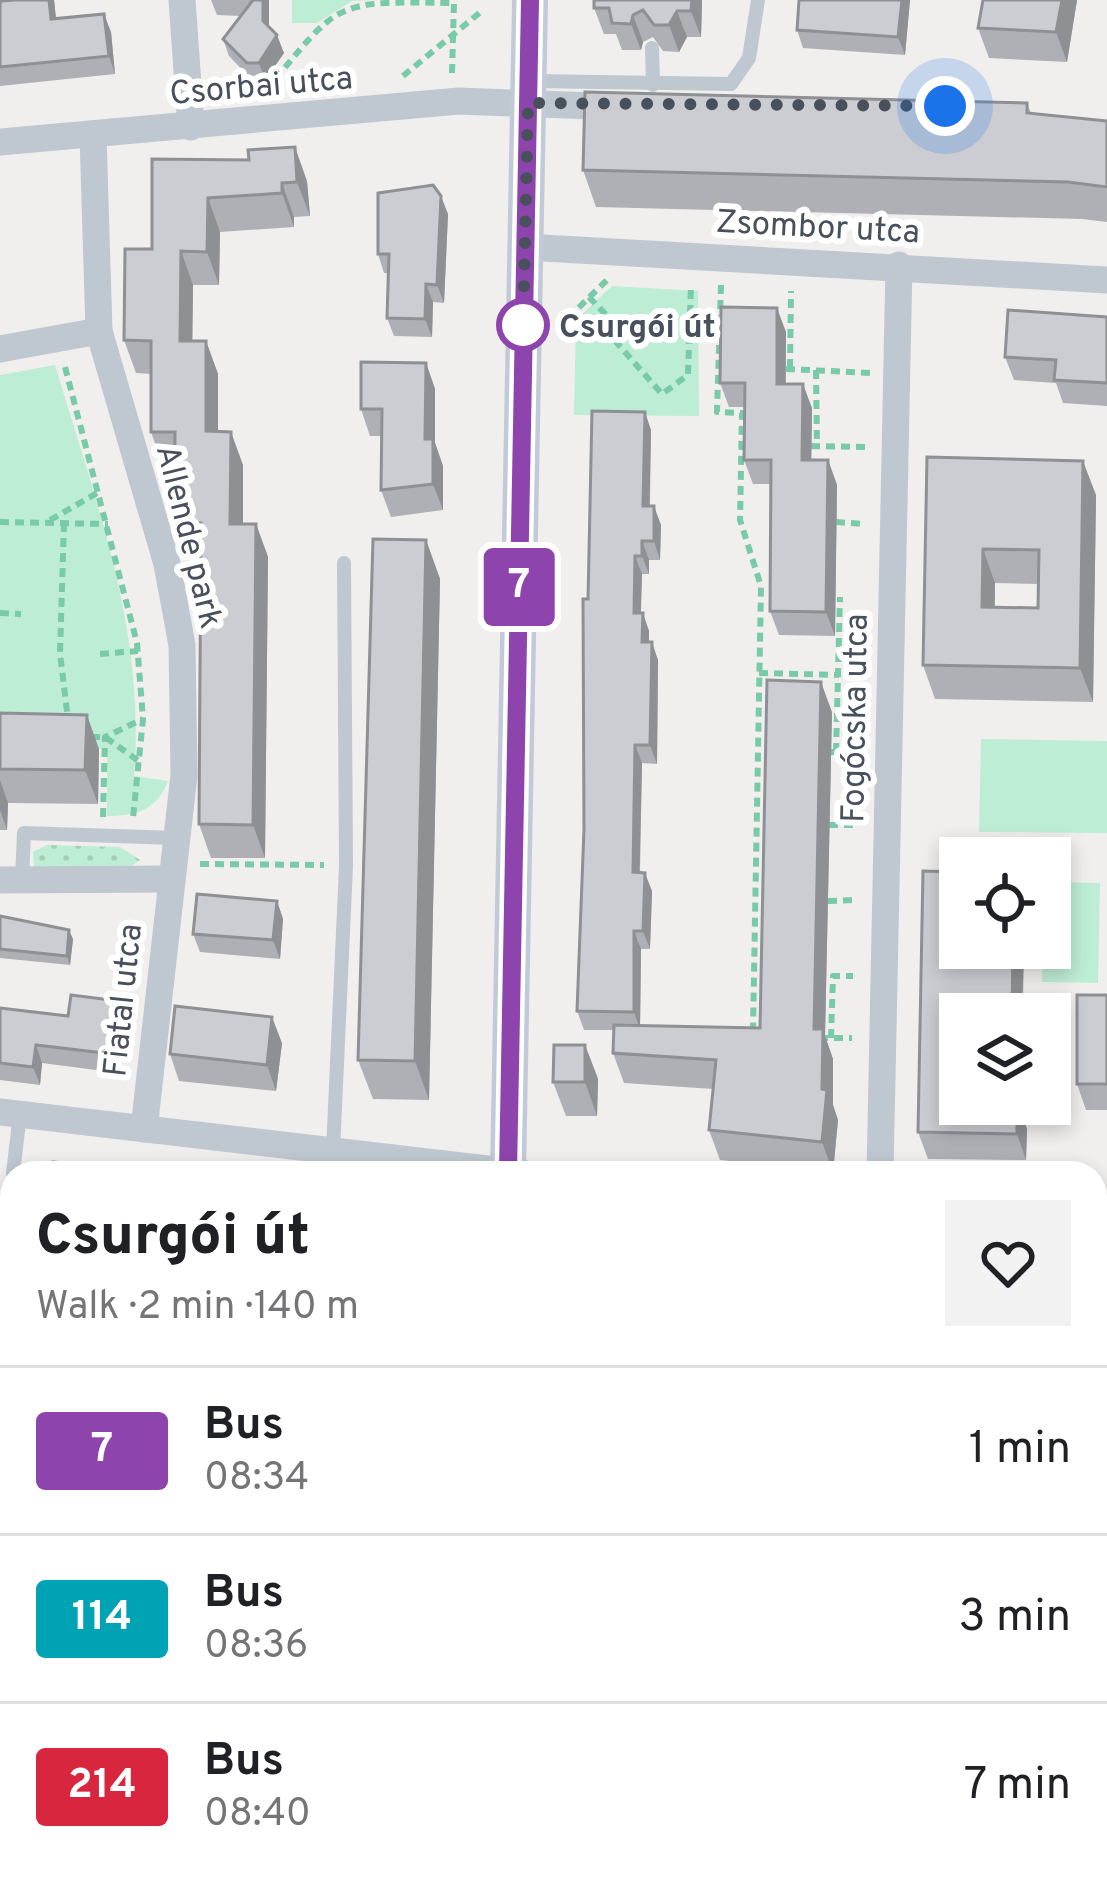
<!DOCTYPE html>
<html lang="en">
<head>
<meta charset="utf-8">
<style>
  :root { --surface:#fff; --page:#f2f2f2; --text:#202124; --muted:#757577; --line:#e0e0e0 }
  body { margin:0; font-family:Overpass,sans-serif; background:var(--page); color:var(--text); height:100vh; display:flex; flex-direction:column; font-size:45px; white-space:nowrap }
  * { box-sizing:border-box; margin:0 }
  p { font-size:39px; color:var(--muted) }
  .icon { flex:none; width:66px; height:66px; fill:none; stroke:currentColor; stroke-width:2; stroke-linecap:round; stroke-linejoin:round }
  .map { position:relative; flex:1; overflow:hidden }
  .side { position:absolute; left:0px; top:1161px; width:1107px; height:732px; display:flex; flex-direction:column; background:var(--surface); border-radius:36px 36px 0 0; box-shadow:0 6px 18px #0003 }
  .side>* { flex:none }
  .badge { padding:0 24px; border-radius:9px; font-size:42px; line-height:78px }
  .tools { position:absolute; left:939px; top:837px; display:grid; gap:24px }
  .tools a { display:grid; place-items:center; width:132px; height:132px; border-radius:0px; background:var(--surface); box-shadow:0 6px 18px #0003; font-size:60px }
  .you { position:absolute; width:60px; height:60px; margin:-30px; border:9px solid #fff; border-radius:50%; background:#1a73e8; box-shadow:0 0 0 18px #1a73e833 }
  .map>.badge { position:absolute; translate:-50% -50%; box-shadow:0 0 0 6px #fff }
  .round { display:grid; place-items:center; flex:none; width:126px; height:126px; border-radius:0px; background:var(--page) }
  .overview { display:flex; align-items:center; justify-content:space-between; height:204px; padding:0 36px }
  h1 { font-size:57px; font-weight:800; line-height:90px }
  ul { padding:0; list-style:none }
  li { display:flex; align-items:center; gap:36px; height:168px; padding:0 36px; border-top:3px solid var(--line) }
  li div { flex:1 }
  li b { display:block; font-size:45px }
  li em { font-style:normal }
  li .badge { min-width:132px; font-weight:700; text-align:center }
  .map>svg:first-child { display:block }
  .grass { fill:url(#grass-dots) }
  .park { fill:#beedd5 }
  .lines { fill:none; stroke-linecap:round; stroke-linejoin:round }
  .path { stroke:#78caa9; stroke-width:6; stroke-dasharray:9 6; stroke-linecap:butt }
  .lane { stroke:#bfc7d0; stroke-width:14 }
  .street { stroke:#bfc7d0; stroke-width:27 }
  .secondary { stroke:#c2cad7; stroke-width:36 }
  .wall { fill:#afb0b5; fill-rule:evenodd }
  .shaded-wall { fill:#8e9094 }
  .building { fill:#cbcdd3; stroke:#8e9094; stroke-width:3; fill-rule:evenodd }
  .line-casing { stroke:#fff; stroke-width:27 }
  .line { stroke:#8e44ad; stroke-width:18 }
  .walk { stroke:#47505b; stroke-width:12; stroke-dasharray:0 21.6 }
  .stop-dot { fill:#fff; stroke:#8e44ad; stroke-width:6 }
  .labels { text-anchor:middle; stroke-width:12; stroke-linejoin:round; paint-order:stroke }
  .street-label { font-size:33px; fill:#47505b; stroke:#fff }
  .stop-label { font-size:33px; font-weight:bold; fill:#47505b; stroke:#fff; text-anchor:start }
</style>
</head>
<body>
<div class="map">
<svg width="1107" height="1893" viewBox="0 0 1107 1893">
  <defs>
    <pattern id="grass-dots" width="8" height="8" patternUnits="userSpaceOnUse" patternTransform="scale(3)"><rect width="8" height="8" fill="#beedd5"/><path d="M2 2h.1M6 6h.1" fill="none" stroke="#a5cdb9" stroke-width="1.8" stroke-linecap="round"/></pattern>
  </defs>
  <rect width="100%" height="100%" fill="#f1efee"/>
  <polygon class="grass" points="47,845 120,847 140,860 130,867 34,867 33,852"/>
  <g class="park">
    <polygon points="292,0 379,0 352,1 317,23 292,23"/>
    <polygon points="612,286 698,291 699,416 574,415 576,320"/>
    <path d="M55,365C96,502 146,631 134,776L168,781C157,810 136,816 107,816V749L7,747L0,774V375Z"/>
    <polygon points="981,739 1107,741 1107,833 979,832"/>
    <polygon points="1050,882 1100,883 1098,983 1042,982 1043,948 1050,948"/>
  </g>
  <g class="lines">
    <g class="path">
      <polyline points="452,73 454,2"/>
      <polyline points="403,76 483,10"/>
      <path d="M266,91C340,0 333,1 454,3"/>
      <polyline points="721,285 717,412 742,413 740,520 761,586 753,1031"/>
      <polyline points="589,297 611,320 603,327 662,394 688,375 691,285"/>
      <polyline points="568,318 609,278"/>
      <polyline points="65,367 137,643 143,719 133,818"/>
      <polyline points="790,368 791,291"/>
      <polyline points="786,369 872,373"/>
      <polyline points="816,370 817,447"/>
      <polyline points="811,446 868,447"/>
      <polyline points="50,520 99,492"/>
      <polyline points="0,522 108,524"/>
      <polyline points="836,522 863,524"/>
      <polyline points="64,523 60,653 68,720"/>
      <polyline points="0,613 21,614"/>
      <polyline points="100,654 138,651"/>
      <polyline points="759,673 839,675"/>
      <polyline points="91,737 105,737 140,762"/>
      <polyline points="831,752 858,752"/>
      <polyline points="836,752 840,597"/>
      <polyline points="103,817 105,737 143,719"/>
      <polyline points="829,825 856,825"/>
      <polyline points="200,864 324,865"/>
      <polyline points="828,901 855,900"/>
      <polyline points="819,1038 852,1038"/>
      <polyline points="831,1038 833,976 853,976"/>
      <polyline points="0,1469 12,1464"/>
      <polyline points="0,1488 12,1476"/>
    </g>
    <g class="lane">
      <polyline points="652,48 653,85"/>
      <polyline points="533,81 731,84 749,58 758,0"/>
      <polyline points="22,880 24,833 176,838"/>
      <polyline points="333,1151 346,866 344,563"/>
      <polyline points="13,1173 20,1114"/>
      <polyline points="0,1284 12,1183"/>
      <polyline points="0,1394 12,1382"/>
      <polyline points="449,1893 449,1881"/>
      <polyline points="535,1893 535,1881"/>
    </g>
    <g class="street">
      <polyline points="182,0 191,127"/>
      <polyline points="93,135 99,331 167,564 182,645 184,775 144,1129"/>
      <polyline points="0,142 459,101 618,107"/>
      <polyline points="525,247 1107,280"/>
      <polyline points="0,349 99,331"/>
      <polyline points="0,880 170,879"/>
      <polyline points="0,1112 522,1173"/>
      <polyline points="880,1173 899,265"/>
      <polyline points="1095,1238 1107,1239"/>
      <polyline points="1095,1516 1107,1465"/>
      <polyline points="1005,1893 1008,1881"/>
    </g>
    <g class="secondary">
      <polyline points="508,1173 530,0"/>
      <polyline points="493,1893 493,1881"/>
    </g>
  </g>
  <g class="wall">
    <polygon points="15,0 54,0 56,19 111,32 115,74 0,86 0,1"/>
    <polygon points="211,0 269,0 269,27 284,53 265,80 253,81 229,56 223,39 241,16 217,15"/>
    <polygon points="702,0 701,37 687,37 679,52 663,51 653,37 643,42 641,50 622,50 616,34 604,34 594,8"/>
    <polygon points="910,0 905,55 803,48 797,30"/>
    <polygon points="983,0 1077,0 1067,62 989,58 978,28"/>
    <polygon points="1027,103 1031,113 1107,121 1107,222 1082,219 596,207 583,170"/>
    <polygon points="152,159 307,181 310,216 294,217 294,227 220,232 219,285 193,285 192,341 206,341 218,374 218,432 243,465 243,524 256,524 268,557 265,858 211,858 199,824 201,556 187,556 174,523 175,466 163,466 151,432 151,374 136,373 124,340 152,249"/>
    <polygon points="448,214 444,303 433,302 432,337 394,336 387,318 389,273 384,273 378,254"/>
    <polygon points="1107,317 1107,406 1063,403 1056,383 1014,380 1005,357"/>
    <polygon points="786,332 786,384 812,408 811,460 828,460 837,485 835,636 779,635 770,611 771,484 753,484 744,460 744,407 729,407 720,383"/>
    <polygon points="426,363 435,389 435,443 443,466 443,510 391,517 381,490 382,436 370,436 361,409"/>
    <polygon points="651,430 650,506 661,525 660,560 649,560 649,574 642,574 641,613 649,631 649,642 658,660 657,764 642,763 640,873 652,891 650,949 641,949 640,1026 760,1028 832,712 825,1036 833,1059 833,1105 838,1120 833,1172 720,1160 709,1130 713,1089 624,1083 613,1053 614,1030 584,1030 577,1011 584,829 588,599"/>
    <path d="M927,457L1096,495L1093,702L935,699L923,665ZM995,583L1038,584V608L995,607Z"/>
    <polygon points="426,540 440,579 429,1100 373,1099 358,1060"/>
    <polygon points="0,713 99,749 98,804 8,803 7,830 0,830"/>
    <polygon points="277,901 283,919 280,959 200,952 193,934"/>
    <polygon points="0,916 73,939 70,965 0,958"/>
    <polygon points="960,948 1024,948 1021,1112 1027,1129 1026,1160 928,1159 918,1132"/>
    <polygon points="1107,995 1107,1110 1086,1110 1077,1084"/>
    <polygon points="0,1008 68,1016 125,1019 119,1073 42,1063 40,1085 0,1080"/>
    <polygon points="282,1043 276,1091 179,1081 170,1054"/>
    <polygon points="585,1045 598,1079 597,1116 566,1116 553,1082"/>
    <polygon points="0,1552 12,1554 12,1686 0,1684"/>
    <polygon points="1107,1647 1107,1891 1092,1887 1089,1881 1095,1881 1095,1697"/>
    <polygon points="53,1881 190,1881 209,1893 68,1893"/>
    <polygon points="888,1881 950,1881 948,1893 935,1893 888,1883"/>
  </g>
  <g class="shaded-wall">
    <polygon points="49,0 54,0 58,37 51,19"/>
    <polygon points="263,0 269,0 269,38 263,21"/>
    <polygon points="692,0 702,0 701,37 691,11"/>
    <polygon points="902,0 910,0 905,55 898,37"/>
    <polygon points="1062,0 1077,0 1067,62 1056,32"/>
    <polygon points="677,11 687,37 679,52 669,25"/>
    <polygon points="104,14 111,32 115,74 109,56"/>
    <polygon points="633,15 643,42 641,50 631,24"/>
    <polygon points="277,35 284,53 265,80 259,63"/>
    <polygon points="295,147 307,181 310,216 297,182"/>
    <polygon points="282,183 294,217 294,227 282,193"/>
    <polygon points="441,196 448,214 444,303 437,285"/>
    <polygon points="208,198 220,232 219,285 207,252"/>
    <polygon points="181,251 193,285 192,374 180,341"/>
    <polygon points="426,284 433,302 432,337 425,319"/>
    <polygon points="777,308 786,332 785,408 777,384"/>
    <polygon points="206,341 218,374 218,464 206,431"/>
    <polygon points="426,363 435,389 435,443 443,466 443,510 433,484 425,439"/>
    <polygon points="803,384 812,408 811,485 802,460"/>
    <polygon points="645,412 651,430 649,524 643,506"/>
    <polygon points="231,432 243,465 243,557 230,524"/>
    <polygon points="828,460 837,485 835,636 826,612"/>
    <polygon points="1083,461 1096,495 1093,702 1080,668"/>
    <polygon points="654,506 661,525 660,560 654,541"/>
    <polygon points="256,524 268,557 265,858 253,825"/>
    <polygon points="426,540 440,579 429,1100 415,1061"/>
    <polygon points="642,541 649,560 649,574 642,556"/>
    <polygon points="983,549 995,583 994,641 982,607"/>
    <polygon points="635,556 642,574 640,631 634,613"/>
    <polygon points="643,613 649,631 649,660 642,642"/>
    <polygon points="652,642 658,660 657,764 650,745"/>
    <polygon points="821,682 832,712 825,1036 833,1059 833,1105 838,1120 833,1172 822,1142 814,1029"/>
    <polygon points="87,715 99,749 98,804 85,770"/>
    <polygon points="635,745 642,763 639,891 633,872"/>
    <polygon points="0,780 8,803 7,830 0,810"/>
    <polygon points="645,873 652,891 650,949 643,931"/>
    <polygon points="277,901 283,919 280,959 273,940"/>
    <polygon points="69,930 73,939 70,965 67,956"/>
    <polygon points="634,931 641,949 640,1030 634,1012"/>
    <polygon points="1013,948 1024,948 1022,1014 1012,1014"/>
    <polygon points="119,1001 125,1019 119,1073 112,1054"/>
    <polygon points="272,1017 282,1043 276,1091 267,1065"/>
    <polygon points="36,1045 42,1063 40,1085 33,1067"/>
    <polygon points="585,1045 598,1079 597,1116 585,1082"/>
    <polygon points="1011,1104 1021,1104 1021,1112 1027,1129 1026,1160 1017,1134"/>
    <polygon points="1095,1308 1098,1317 1096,1343 1095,1341"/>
    <polygon points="9,1833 12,1842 12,1854 5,1862 0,1844"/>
    <polygon points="411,1881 418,1881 418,1893 410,1893"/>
    <polygon points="942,1881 950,1881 948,1893 946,1893"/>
  </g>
  <g class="building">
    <polygon points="15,0 49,0 51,19 104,14 109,56 0,67 0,1"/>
    <polygon points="253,0 263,0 263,21 277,35 259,63 247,63 223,39"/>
    <polygon points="594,0 692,0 691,11 677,11 669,25 654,25 643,10 633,15 631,24 612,23 609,8 594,8"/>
    <polygon points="799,0 902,0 898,37 797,30"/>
    <polygon points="983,0 1062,0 1056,32 978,28"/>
    <polygon points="585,92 1027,103 1027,113 1107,121 1107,187 1068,182 583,170"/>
    <polygon points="295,147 297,182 282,183 282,193 208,198 207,252 181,251 180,341 206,341 206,431 231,432 230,524 256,524 253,825 199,824 201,523 174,523 175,432 151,432 151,341 124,340 125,249 152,249 152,159 249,160 248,150"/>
    <polygon points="433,185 441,196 437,285 426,284 425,319 387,318 389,254 378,254 378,193"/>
    <polygon points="721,307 777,308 777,384 803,384 802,460 828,460 826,612 770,611 771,460 744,460 745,383 720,383"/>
    <polygon points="1008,310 1107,317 1107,383 1054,380 1056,360 1005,357"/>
    <polygon points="361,362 426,363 425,439 433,439 433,484 381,490 382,409 361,409"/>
    <polygon points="592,411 645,412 643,506 654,506 654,541 642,541 642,556 635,556 634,613 643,613 642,642 652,642 650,745 635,745 633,872 645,873 643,931 634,931 634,1012 577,1011 584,829 583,599 588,599"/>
    <path d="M927,457L1083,461L1080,668L923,665ZM983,549L1039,550L1038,608L982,607Z"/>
    <polygon points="373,539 426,540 415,1061 358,1060"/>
    <polygon points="767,680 821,682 814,1029 823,1029 822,1089 827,1090 822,1142 709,1130 716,1060 613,1053 614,1025 760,1028"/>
    <polygon points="0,713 87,715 85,770 0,769"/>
    <polygon points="923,871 960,872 960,948 1013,948 1012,1014 960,1014 960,1104 1017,1104 1017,1134 918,1132"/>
    <polygon points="197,894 277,901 273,940 193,934"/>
    <polygon points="0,916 69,930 67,956 0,949"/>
    <polygon points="71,995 119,1001 112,1054 36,1045 33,1067 0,1063 0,1008 68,1016"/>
    <rect x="1077" y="995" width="30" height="89"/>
    <polygon points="175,1006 272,1017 267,1065 170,1054"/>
    <polygon points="554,1045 585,1045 585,1082 553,1082"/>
    <polygon points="53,1162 176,1173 52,1173"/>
    <polygon points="0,1552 12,1554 12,1641 0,1640"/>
    <polygon points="1107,1647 1107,1838 1095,1835 1095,1697"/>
    <polygon points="9,1772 12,1774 12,1836 9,1833 0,1844 0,1783"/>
    <polygon points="68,1881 190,1881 209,1893 70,1893 75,1886"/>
    <polygon points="229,1881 411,1881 410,1893 222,1893"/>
    <polygon points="565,1881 661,1886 661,1893 565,1893"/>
  </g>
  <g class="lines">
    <defs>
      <polyline id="line" points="508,1173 530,0"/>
    </defs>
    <use href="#line" class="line-casing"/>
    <use href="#line" class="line"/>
    <polyline class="walk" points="523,325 523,338 528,103 945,106"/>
  </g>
  <circle class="stop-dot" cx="523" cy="325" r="24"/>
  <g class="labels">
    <g class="street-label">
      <text transform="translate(261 84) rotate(-5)" y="12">Csorbai utca</text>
      <text transform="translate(818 225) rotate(3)" y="12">Zsombor utca</text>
      <text transform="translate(191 536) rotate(76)" y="12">Allende park</text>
      <text transform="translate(853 718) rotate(-89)" y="12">Fogócska utca</text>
      <text transform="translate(121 1000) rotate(-84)" y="12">Fiatal utca</text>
    </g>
    <g class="stop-label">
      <text x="559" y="337">Csurgói út</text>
    </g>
  </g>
</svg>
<div class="tools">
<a><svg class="icon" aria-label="locate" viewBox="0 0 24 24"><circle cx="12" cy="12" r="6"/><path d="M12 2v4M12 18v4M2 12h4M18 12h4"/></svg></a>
<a><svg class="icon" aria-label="layers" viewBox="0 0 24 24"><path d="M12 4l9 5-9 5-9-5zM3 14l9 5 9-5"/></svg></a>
</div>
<div class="you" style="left:945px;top:106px"></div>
<b class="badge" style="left:519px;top:587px;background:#8e44ad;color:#fff">7</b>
<section class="side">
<div class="overview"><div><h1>Csurgói út</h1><p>Walk · 2 min · 140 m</p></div><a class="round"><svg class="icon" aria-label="heart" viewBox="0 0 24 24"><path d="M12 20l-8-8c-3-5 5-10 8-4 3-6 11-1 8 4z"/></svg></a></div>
<ul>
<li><span class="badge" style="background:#8e44ad;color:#fff">7</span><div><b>Bus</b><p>08:34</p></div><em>1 min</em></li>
<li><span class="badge" style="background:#00a3b4;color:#fff">114</span><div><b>Bus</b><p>08:36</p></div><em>3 min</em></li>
<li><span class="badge" style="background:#d7263d;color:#fff">214</span><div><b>Bus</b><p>08:40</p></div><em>7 min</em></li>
</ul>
</section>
</div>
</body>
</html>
